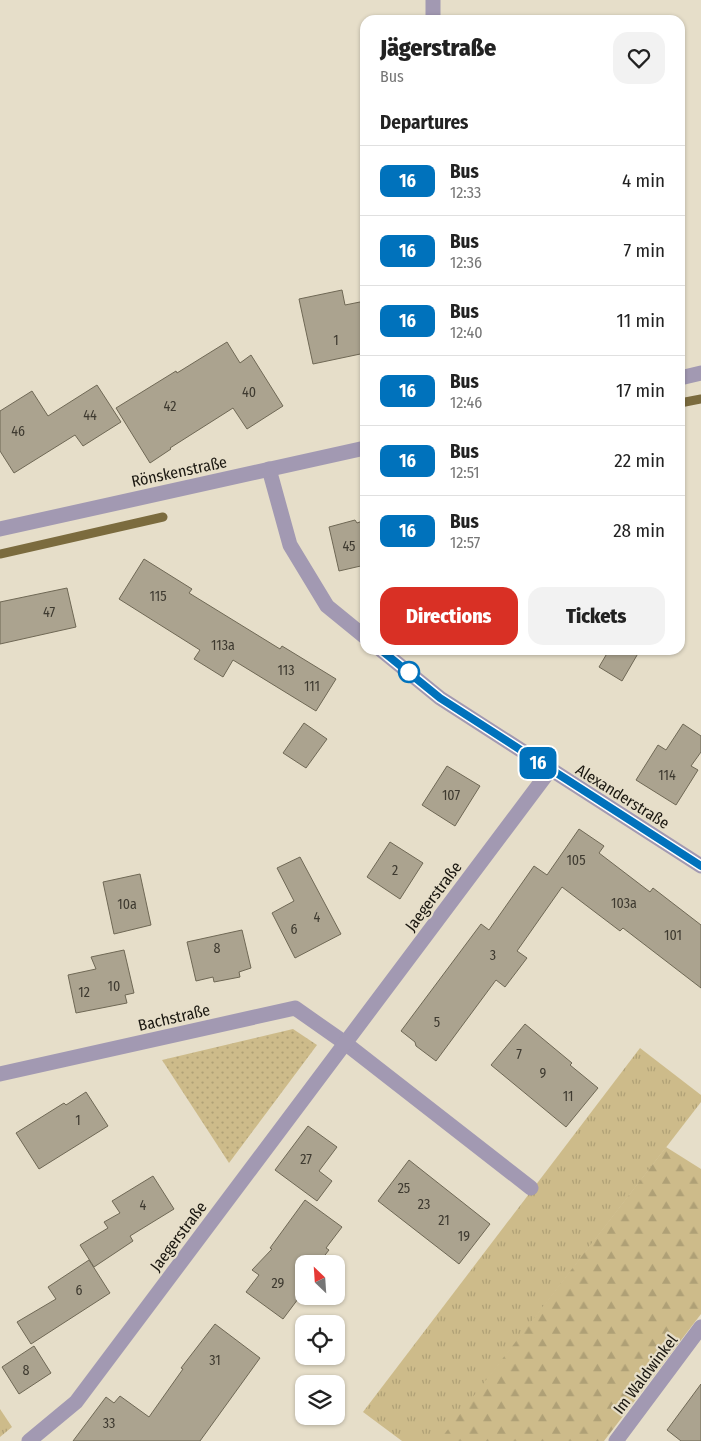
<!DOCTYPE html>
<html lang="en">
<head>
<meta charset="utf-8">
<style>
  :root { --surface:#fff; --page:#f2f2f2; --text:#222; --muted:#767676; --line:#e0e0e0; --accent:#d93025 }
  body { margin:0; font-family:"Fira Sans Condensed",sans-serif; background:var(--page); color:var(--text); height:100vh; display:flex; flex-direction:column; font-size:19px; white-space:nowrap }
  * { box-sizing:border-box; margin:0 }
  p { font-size:16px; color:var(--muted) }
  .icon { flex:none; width:28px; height:28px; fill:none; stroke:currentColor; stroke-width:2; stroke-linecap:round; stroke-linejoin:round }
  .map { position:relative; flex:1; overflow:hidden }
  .details { position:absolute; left:360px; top:15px; width:325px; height:640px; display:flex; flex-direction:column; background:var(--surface); border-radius:15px; box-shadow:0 1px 4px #0004 }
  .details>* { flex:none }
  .badge { padding:0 10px; border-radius:8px; font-size:18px; line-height:32px }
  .needle { width:32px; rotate:335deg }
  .controls { position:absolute; left:295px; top:1255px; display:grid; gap:10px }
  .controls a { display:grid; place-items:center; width:50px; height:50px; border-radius:10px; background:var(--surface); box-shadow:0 1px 4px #0004; font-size:25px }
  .map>.badge { position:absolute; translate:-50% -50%; box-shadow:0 0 0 2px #fff }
  h2 { padding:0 20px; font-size:19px; line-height:45px }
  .round { display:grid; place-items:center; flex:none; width:52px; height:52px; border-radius:15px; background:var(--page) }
  .summary { display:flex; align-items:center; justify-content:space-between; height:85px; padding:0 20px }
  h1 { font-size:24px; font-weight:800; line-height:38px }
  .button { display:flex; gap:10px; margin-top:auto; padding:10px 20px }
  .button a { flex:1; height:58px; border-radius:15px; background:var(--accent); color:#fff; font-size:20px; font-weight:800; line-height:58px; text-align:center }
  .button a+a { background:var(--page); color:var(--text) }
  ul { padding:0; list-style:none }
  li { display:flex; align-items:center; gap:15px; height:70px; padding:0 20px; border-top:1px solid var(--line) }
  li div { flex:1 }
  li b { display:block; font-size:19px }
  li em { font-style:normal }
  li .badge { min-width:55px; font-weight:700; text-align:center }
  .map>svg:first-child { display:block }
  .grass { fill:url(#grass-tufts) }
  .forest { fill:url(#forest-firs) }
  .park { fill:url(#park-dots) }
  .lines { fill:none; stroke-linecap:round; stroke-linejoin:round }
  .stream { stroke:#7b6b3e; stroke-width:9 }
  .building { fill:#aba38f; stroke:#6f6855 }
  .street { stroke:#a299b2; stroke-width:15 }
  .line-casing { stroke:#fff; stroke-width:11 }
  .line { stroke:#0072bc; stroke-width:8 }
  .stop-dot { fill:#fff; stroke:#0072bc; stroke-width:2.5 }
  .labels { text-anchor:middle; stroke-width:4.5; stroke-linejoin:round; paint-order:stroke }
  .number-label { font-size:14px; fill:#3e3a30 }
  .street-label { font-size:16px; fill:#1a1710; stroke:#e6dec9 }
</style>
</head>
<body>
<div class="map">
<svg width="701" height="1441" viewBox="0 0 701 1441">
  <defs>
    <pattern id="grass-tufts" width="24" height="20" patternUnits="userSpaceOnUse" patternTransform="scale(1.25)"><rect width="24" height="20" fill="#cdbb8a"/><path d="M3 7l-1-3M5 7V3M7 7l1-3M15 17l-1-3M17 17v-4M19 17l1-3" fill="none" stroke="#afa076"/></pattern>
    <pattern id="forest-firs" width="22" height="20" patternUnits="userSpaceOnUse" patternTransform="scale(1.25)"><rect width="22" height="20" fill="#cdbb8a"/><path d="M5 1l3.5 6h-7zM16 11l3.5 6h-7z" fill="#afa076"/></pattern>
    <pattern id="park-dots" width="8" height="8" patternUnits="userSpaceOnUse" patternTransform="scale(1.25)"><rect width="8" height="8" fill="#cdbb8a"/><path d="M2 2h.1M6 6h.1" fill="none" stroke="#afa076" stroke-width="1.8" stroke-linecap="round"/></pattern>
  </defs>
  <rect width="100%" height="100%" fill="#e6dec9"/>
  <g class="grass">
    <polygon points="640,1048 701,1095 701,1102 440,1441 402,1441 363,1412"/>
    <polygon points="0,1409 12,1427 0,1437"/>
  </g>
  <polygon class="forest" points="666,1147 701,1169 701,1314 604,1441 439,1441"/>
  <polygon class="park" points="293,1029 317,1045 229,1163 162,1060"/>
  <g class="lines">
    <g class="stream">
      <polyline points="680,403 701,399"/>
      <polyline points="0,554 163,517"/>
    </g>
  </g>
  <g class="building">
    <polygon points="342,290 345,305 365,301 365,353 313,364 299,299"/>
    <polygon points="227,342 240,363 251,355 283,406 247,429 233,408 170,448 171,449 150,463 116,408 176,371 177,373"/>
    <polygon points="97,385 121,422 83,446 75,435 14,473 0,451 0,411 32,391 48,416"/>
    <polygon points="355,520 357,523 365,520 365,565 339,571 329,527"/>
    <polygon points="144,559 192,589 189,593 280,649 282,646 336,679 316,711 233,660 223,677 194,659 200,650 119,599"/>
    <polygon points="67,588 76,627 0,644 0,602"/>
    <polygon points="609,650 640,650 622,681 599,667"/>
    <polygon points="304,723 327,739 306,768 283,753"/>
    <polygon points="683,724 701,736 701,752 691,766 698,770 676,805 636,780 658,745 666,750"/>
    <polygon points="447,766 480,786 455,826 422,805"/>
    <polygon points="579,829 604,846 599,853 650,892 653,888 701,925 701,988 623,928 620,931 562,887 517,951 527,958 505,987 496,980 436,1061 416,1046 415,1042 401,1031 481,924 489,930 534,866 547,875"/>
    <polygon points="390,842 423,863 400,899 367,877"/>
    <polygon points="300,857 341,934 295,958 272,913 294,901 277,868"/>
    <polygon points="140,874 151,925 114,934 103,882"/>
    <polygon points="242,930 251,968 239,972 240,977 214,982 213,977 196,981 187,942"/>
    <polygon points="124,950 134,993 125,995 127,1003 76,1013 68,975 96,969 91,957"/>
    <polygon points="525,1024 572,1063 570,1065 598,1088 566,1127 491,1065"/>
    <polygon points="86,1092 108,1126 39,1169 16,1133 64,1103 66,1105"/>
    <polygon points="308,1126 337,1147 319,1171 332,1181 317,1201 275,1170"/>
    <polygon points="409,1160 490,1224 459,1264 378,1201"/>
    <polygon points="153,1176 174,1209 130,1236 133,1241 94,1267 80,1245 108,1228 104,1222 120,1213 112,1201"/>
    <polygon points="305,1200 342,1227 326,1248 329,1250 318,1264 304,1264 304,1291 283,1319 246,1292 259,1275 252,1270 272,1249 270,1248"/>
    <polygon points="89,1260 110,1293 31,1344 17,1322 56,1299 48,1287"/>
    <polygon points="215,1324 260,1358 200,1441 73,1441 106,1397 114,1403 120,1396 149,1417 183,1369 181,1368"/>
    <polygon points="34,1346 51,1373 19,1394 2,1367"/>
    <polygon points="701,1384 701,1441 681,1441 667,1430"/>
  </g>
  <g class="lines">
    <g class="street">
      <polyline points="433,0 433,20"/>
      <polyline points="680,378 701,373"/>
      <polyline points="269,469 290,545 327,606 365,637"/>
      <polyline points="0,529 365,448"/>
      <polyline points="381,650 440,698 701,866"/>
      <polyline points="0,1074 295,1008 345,1043 531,1188"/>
      <polyline points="29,1441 76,1402 550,770"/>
      <polyline points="616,1441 701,1327"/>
    </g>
  </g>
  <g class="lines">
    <defs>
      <polyline id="line" points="381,650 440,698 701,866"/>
    </defs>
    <use href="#line" class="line-casing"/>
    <use href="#line" class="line"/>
  </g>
  <circle class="stop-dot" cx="409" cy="672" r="10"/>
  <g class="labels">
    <g class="number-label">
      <text x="336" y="345">1</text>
      <text x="249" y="397">40</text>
      <text x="170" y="411">42</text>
      <text x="90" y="420">44</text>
      <text x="18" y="436">46</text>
      <text x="349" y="551">45</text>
      <text x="158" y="601">115</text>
      <text x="49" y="617">47</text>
      <text x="223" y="650">113a</text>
      <text x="286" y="675">113</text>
      <text x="312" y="691">111</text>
      <text x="667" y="780">114</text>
      <text x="451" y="800">107</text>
      <text x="576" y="865">105</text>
      <text x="395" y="875">2</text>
      <text x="624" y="908">103a</text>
      <text x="127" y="909">10a</text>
      <text x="317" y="922">4</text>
      <text x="294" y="934">6</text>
      <text x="673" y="940">101</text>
      <text x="217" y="953">8</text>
      <text x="493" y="960">3</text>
      <text x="114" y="991">10</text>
      <text x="84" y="997">12</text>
      <text x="437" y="1027">5</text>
      <text x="519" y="1059">7</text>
      <text x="543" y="1078">9</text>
      <text x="568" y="1101">11</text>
      <text x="78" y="1125">1</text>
      <text x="306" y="1164">27</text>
      <text x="404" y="1193">25</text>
      <text x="424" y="1209">23</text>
      <text x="143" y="1210">4</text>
      <text x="444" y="1225">21</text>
      <text x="464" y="1241">19</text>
      <text x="278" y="1288">29</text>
      <text x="79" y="1295">6</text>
      <text x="215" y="1365">31</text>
      <text x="26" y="1375">8</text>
      <text x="109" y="1428">33</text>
    </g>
    <g class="street-label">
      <text transform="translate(179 471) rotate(-12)" y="6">Rönskenstraße</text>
      <text transform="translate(623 796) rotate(32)" y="6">Alexanderstraße</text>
      <text transform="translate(433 896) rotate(-53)" y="6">Jaegerstraße</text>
      <text transform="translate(174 1017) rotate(-13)" y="6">Bachstraße</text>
      <text transform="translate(178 1236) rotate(-53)" y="6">Jaegerstraße</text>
      <text transform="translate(645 1374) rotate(-53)" y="6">Im Waldwinkel</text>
    </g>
  </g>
</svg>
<div class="controls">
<a><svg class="needle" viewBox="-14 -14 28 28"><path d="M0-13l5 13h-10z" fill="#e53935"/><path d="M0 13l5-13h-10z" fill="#767676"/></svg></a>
<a><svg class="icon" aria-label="locate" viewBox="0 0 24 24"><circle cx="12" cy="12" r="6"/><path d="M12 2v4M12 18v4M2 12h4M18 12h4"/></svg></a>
<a><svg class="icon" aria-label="layers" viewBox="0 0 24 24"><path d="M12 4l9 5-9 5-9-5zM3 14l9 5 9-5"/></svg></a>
</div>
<b class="badge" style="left:538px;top:763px;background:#0072bc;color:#fff">16</b>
<section class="details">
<div class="summary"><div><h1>Jägerstraße</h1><p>Bus</p></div><a class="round"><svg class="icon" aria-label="heart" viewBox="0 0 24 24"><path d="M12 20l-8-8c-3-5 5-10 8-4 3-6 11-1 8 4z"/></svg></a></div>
<h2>Departures</h2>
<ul>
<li><span class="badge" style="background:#0072bc;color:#fff">16</span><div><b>Bus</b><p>12:33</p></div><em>4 min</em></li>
<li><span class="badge" style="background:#0072bc;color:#fff">16</span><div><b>Bus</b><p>12:36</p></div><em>7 min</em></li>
<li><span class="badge" style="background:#0072bc;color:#fff">16</span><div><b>Bus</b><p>12:40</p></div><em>11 min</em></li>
<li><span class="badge" style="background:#0072bc;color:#fff">16</span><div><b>Bus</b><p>12:46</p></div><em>17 min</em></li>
<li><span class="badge" style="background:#0072bc;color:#fff">16</span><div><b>Bus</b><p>12:51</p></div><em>22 min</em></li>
<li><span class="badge" style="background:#0072bc;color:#fff">16</span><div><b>Bus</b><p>12:57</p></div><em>28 min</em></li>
</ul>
<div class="button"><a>Directions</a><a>Tickets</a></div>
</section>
</div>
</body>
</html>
